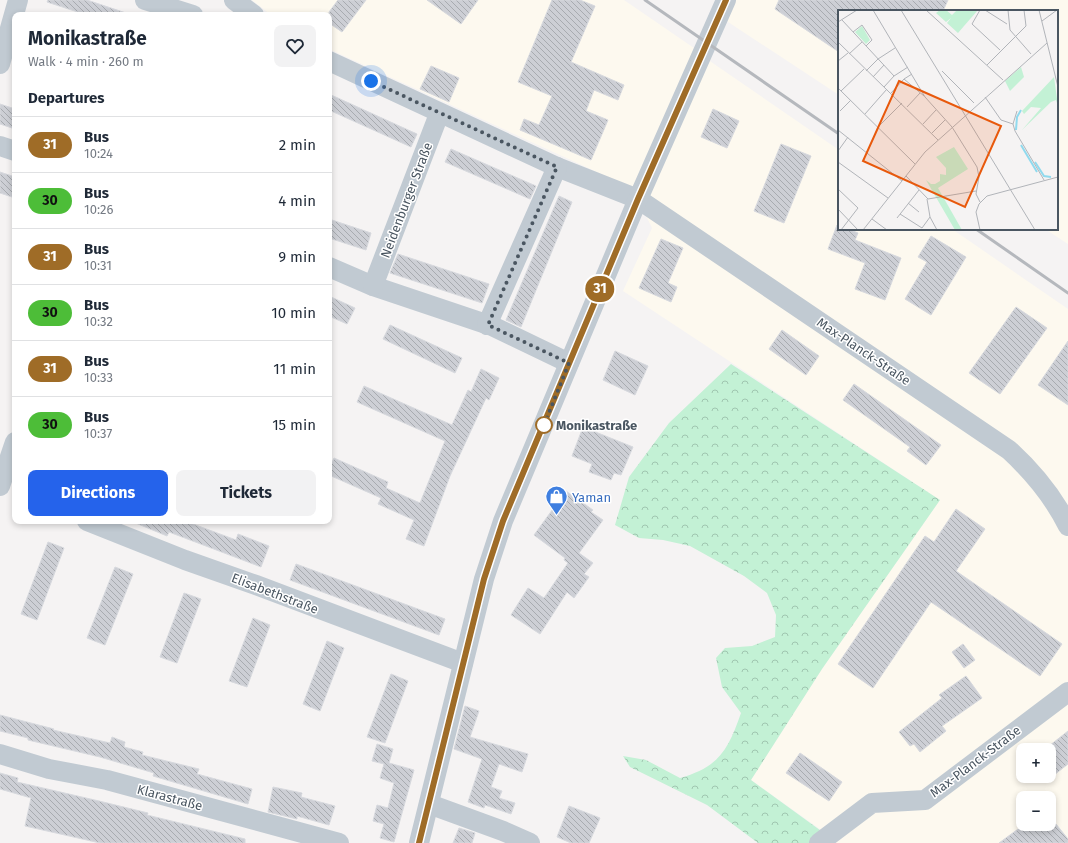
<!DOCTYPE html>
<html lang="en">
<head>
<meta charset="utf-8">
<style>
  :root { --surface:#fff; --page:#f2f2f3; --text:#1f2937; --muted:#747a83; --line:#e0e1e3; --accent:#2563eb }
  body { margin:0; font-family:"Fira Sans",sans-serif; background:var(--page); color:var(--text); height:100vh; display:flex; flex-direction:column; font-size:15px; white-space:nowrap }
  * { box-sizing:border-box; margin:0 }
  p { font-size:13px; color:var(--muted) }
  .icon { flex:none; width:22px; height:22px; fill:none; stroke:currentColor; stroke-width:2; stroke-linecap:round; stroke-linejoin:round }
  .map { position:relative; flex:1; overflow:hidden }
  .sheet { position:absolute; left:12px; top:12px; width:320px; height:512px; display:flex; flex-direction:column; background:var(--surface); border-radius:8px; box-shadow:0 2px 6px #0003 }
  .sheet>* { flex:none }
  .badge { padding:0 8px; border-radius:13px; font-size:14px; line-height:26px }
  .buttons { position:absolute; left:1016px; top:743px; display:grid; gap:8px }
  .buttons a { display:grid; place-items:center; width:40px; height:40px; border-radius:8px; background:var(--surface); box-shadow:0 2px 6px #0003; font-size:20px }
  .you { position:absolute; width:20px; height:20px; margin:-10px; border:3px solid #fff; border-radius:50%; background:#1a73e8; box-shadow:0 0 0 6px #1a73e833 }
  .map>.badge { position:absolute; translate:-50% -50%; box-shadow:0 0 0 2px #fff }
  h2 { padding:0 16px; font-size:15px; line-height:36px }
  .round { display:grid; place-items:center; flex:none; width:42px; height:42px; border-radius:8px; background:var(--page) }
  .overview { display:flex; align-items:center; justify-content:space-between; height:68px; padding:0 16px }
  h1 { font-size:19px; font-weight:700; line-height:30px }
  .button { display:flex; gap:8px; margin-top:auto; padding:8px 16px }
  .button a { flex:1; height:46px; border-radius:8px; background:var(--accent); color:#fff; font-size:16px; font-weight:700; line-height:46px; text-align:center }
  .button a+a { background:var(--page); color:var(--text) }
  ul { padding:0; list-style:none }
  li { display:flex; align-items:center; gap:12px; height:56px; padding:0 16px; border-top:1px solid var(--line) }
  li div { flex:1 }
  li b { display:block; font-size:15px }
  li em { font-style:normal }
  li .badge { min-width:44px; font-weight:700; text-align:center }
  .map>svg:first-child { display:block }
  .commercial { fill:#fdf9ef; fill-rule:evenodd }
  .forest { fill:url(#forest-crowns) }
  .building { fill:url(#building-back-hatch); stroke:#d7d9de }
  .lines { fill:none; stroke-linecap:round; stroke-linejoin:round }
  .minor { stroke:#c1cad2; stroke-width:20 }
  .rail { stroke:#b5b8bd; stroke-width:3 }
  .line-casing { stroke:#fff; stroke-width:9 }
  .line { stroke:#9f6c27; stroke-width:6 }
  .walk { stroke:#4a5661; stroke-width:4; stroke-dasharray:0 7.2 }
  .stop-dot { fill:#fff; stroke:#9f6c27; stroke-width:2 }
  .labels { text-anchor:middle; stroke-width:3; stroke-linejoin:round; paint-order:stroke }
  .street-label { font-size:13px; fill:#4a5661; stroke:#fff }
  .stop-label { font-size:13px; font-weight:bold; fill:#4a5661; stroke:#fff; text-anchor:start }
  .shop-label { font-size:13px; fill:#366cbe; stroke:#fff; text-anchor:start }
  .inset-river { fill:none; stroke:#90daee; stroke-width:2 }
  .inset-road { fill:none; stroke:#b1b4b9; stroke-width:1 }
  .view { fill:#e8590c; fill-opacity:0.15; stroke:#e8590c; stroke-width:2 }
  .inset-edge { fill:none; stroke:#4a5661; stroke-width:2 }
</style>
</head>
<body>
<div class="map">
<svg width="1068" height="843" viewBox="0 0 1068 843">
  <defs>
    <pattern id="forest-crowns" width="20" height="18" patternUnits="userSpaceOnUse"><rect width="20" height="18" fill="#c3f1d5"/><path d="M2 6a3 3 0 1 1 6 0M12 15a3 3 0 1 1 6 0" fill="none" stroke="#a0c6b0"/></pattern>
    <pattern id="building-back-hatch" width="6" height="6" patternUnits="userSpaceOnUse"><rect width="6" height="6" fill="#cdcfd5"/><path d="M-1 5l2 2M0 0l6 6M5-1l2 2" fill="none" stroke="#a8abb0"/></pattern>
  </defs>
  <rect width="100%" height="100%" fill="#f5f3f3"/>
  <g class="commercial">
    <polygon points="252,0 624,0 694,48 634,189 329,49 329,15 271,15"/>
    <polygon points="726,0 1068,0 1068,244 1045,229 1057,229 1057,11 839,11 839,95 719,16"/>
    <path d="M701,55L839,150V229H952L1068,309V843H826L824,832L751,780L822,669L940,500L623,291L652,228L638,199ZM1023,750H1049V776H1023ZM1023,798H1049V824H1023Z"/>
  </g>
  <path class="forest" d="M731,364L940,500L822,669L751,780L824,833L826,843H758L707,805L630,767L623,756L646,760L680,778C719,767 728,750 741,713L722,687L716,658L725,648L752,646L775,637L776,615L767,593L744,576L690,546L663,540L639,538L615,525L629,477L669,423Z"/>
  <g class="building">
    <polygon points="48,0 87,0 126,13 126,15 87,15 47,2"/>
    <polygon points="338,0 366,0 342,32 329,23 329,12"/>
    <polygon points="427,0 478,0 461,24"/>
    <polygon points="552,0 580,0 595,6 571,62 624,85 618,100 594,90 586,111 608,120 591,160 520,130 524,119 539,125 552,96 518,82"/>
    <polygon points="779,0 948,0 943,11 839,11 839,52 775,9"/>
    <polygon points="431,66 459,78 449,102 420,89"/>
    <polygon points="329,94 417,134 411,147 329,110"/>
    <polygon points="0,104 15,109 15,129 0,124"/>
    <polygon points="713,109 739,121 727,148 701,137"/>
    <polygon points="781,144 811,156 784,223 754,211"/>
    <polygon points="451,149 536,186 530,199 445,162"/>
    <polygon points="0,172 15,177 15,198 0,193"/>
    <polygon points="559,196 572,202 521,327 506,320"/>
    <polygon points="329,219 371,233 366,250 329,238"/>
    <polygon points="837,225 839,229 848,229 858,233 855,240 901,258 885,300 855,289 865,263 828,249"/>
    <polygon points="931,236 966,257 931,315 905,299 927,262 918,257"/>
    <polygon points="661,239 683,248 668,283 677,287 671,302 639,288"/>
    <polygon points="398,254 489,284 482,303 390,273"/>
    <polygon points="329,296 355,308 347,324 329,316"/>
    <polygon points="1016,307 1047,328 1000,394 969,373"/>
    <polygon points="390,325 462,358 455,373 383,339"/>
    <polygon points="782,330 819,356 806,375 769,349"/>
    <polygon points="1068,341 1068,405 1038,385"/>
    <polygon points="615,351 648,366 635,395 603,380"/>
    <polygon points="481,369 499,378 489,400 486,398 450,476 424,546 406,539 414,520 378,504 381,498 329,475 329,469 334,458 388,482 386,488 420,503 445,441 357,402 364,386 452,425 468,390 471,392"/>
    <polygon points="854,384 941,445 926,465 907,451 910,447 843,400"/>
    <polygon points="583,427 633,447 621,475 614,473 611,480 589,472 592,464 572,456"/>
    <polygon points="566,491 593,510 591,512 603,520 579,553 593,563 584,574 589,577 574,598 567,592 540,634 511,615 528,588 544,598 568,563 564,560 565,558 534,535"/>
    <polygon points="956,509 985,529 956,571 1062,644 1040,676 931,602 873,688 838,664 925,536 934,542"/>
    <polygon points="131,521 185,521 236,540 238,534 269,546 261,567 169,532 167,536"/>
    <polygon points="48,542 64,548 37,620 21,614"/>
    <polygon points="296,564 445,619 439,635 290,580"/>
    <polygon points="115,567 133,574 105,645 87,638"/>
    <polygon points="184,593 201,599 177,663 160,657"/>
    <polygon points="253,618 270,625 247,687 229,681"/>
    <polygon points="327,641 344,648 320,711 303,704"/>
    <polygon points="963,644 975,660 964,668 952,652"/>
    <polygon points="391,674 408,681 385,743 367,737"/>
    <polygon points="966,676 982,698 942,726 946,731 920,752 914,744 910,746 899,732 942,698 939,695"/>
    <polygon points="465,706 479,711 470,737 528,754 522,772 499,764 491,787 502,791 499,798 515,803 511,814 485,805 484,808 468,802 482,759 454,749"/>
    <polygon points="0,715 54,729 53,730 110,743 112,737 125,742 124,747 143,752 142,755 199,769 197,774 252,789 248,804 153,776 154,773 100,757 28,740 28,738 0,731"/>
    <polygon points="1068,731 1068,764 1049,779 1049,746"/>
    <polygon points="377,744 393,749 389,763 414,770 394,842 380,838 384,824 373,821 377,805 388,808 394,783 380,778 384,764 372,761"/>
    <polygon points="800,753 842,782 829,801 786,773"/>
    <polygon points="0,773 18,778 17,782 99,801 148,813 147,815 245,839 245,843 100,843 25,826 31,798 0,789"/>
    <polygon points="273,787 302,793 301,797 335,806 329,825 297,816 297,819 268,812"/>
    <polygon points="569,806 600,818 589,843 571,843 557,837"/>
    <polygon points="1025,824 1056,824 1068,839 1068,843 999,843"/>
    <polygon points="459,828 475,833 472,843 453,843"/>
  </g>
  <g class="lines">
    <g class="minor">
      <polyline points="145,0 193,15"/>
      <polyline points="234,0 254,15"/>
      <path d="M329,61L557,167L638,199L1009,450C1034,473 1053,496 1068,526"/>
      <polyline points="0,64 18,0"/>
      <polyline points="0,146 15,151"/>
      <polyline points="329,267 373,286 492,326 569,363"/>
      <polyline points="373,286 439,114"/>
      <polyline points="487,325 557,167"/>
      <polyline points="0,486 15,442"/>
      <polyline points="87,521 185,560 256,585 463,663"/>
      <polyline points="0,754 49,769 107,780 339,843"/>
      <polyline points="429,804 503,831 530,843"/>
      <polyline points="419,843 484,579 503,521 638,199 726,0"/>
      <polyline points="819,843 872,803 925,800 1068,692"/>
    </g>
    <g class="rail">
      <polyline points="645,0 839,134"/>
      <polyline points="976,229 1068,293"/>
    </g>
  </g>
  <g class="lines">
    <defs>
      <polyline id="line" points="419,843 484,579 503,521 638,199 726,0"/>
    </defs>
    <use href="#line" class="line-casing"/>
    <use href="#line" class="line"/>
    <polyline class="walk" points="371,81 557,167 488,325 569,363 544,425"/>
  </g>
  <defs>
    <symbol id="shop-pin" viewBox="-11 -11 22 30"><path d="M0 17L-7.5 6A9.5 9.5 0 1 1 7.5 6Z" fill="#3f7fe0" stroke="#fff"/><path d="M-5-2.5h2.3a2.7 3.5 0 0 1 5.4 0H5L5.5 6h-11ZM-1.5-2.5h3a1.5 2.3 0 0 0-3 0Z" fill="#fff"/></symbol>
  </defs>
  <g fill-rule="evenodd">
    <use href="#shop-pin" x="544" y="484" width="25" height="34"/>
  </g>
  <circle class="stop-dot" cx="544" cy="425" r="8"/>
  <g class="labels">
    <g class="street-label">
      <text transform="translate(406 200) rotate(-69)" y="5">Neidenburger Straße</text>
      <text transform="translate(864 351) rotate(34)" y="5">Max-Planck-Straße</text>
      <text transform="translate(275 593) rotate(21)" y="5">Elisabethstraße</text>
      <text transform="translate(975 761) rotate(-37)" y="5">Max-Planck-Straße</text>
      <text transform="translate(170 797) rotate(15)" y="5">Klarastraße</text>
    </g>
    <g class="stop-label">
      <text x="556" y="430">Monikastraße</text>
    </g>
    <g class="shop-label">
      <text x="572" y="502">Yaman</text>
    </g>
  </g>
  <g transform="translate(838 10)">
    <rect width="220" height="220" fill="#f5f3f3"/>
    <path d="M24,16L32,30L28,34L17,22ZM216,67L220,96L218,90L213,92L184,120L203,98L193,97L186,104L184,101ZM116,137L130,159L100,178L124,220H117L88,170L93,174H97L102,171V164L108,165V158L98,147Z" fill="#c3f1d5"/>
    <path d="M183,57L186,67L172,81L167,71Z" fill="#c3f1d5"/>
    <path d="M102,0H108L114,5L119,0H140L126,16L124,14L126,16L120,23L109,13L113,8L108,12L98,3Z" fill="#c3f1d5"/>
    <path class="inset-river" d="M178,120L179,107L183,100M183,135L199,162M197,152L206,166L213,167"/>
    <path class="inset-road" d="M35,0L87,87L114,117L139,157L141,167L138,184L142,192M63,0L197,220M88,0L165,70M142,0L134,14L162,40M147,0L169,14M170,0L172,20L193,44M201,0L220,77M4,10L56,66M204,11L219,0M0,12L19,0M15,22L24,15L34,30L28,36M0,32L100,130M11,44L24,32M0,51L10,43M149,55L188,16L186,0M28,61L40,49L57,38M104,61L136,93M74,64L66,69L86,86M35,67L46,55M46,77L56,66L70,57M0,78L77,154M3,81L26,59M53,83L66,69M147,87L163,110L175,114M69,97L82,83M2,101L13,90M179,101L175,114L177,121L206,170M27,104L49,79M85,114L98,100M40,117L64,93M0,120L64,171M94,123L107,110M0,141L10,127M0,152L50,188M68,166L90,189L138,181M0,179L20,198L3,220M89,189L92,207L99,220M70,193L81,202M0,199L20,220M62,204L84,218L92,207M59,208L81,180M34,209L49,220M25,220L87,142L209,33M142,220L138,202L141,194L149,186L220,167"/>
    <path class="view" d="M61,71L163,116L127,197L25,151Z"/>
    <rect width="220" height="220" class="inset-edge"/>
  </g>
</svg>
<div class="buttons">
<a>+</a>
<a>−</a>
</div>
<div class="you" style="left:371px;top:81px"></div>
<b class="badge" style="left:600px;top:289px;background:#9f6c27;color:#fff">31</b>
<section class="sheet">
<div class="overview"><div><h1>Monikastraße</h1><p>Walk · 4 min · 260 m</p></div><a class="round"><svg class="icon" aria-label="heart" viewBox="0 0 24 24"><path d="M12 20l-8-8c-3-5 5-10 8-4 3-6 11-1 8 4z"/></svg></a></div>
<h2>Departures</h2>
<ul>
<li><span class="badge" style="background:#9f6c27;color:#fff">31</span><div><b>Bus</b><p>10:24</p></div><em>2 min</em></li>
<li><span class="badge" style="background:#4dbd38;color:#111">30</span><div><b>Bus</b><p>10:26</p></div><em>4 min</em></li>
<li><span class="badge" style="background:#9f6c27;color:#fff">31</span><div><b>Bus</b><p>10:31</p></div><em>9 min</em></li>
<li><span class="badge" style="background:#4dbd38;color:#111">30</span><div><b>Bus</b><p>10:32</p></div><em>10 min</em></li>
<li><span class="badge" style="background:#9f6c27;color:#fff">31</span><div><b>Bus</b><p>10:33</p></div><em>11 min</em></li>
<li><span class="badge" style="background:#4dbd38;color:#111">30</span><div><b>Bus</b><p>10:37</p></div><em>15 min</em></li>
</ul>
<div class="button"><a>Directions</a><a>Tickets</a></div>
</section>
</div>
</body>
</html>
